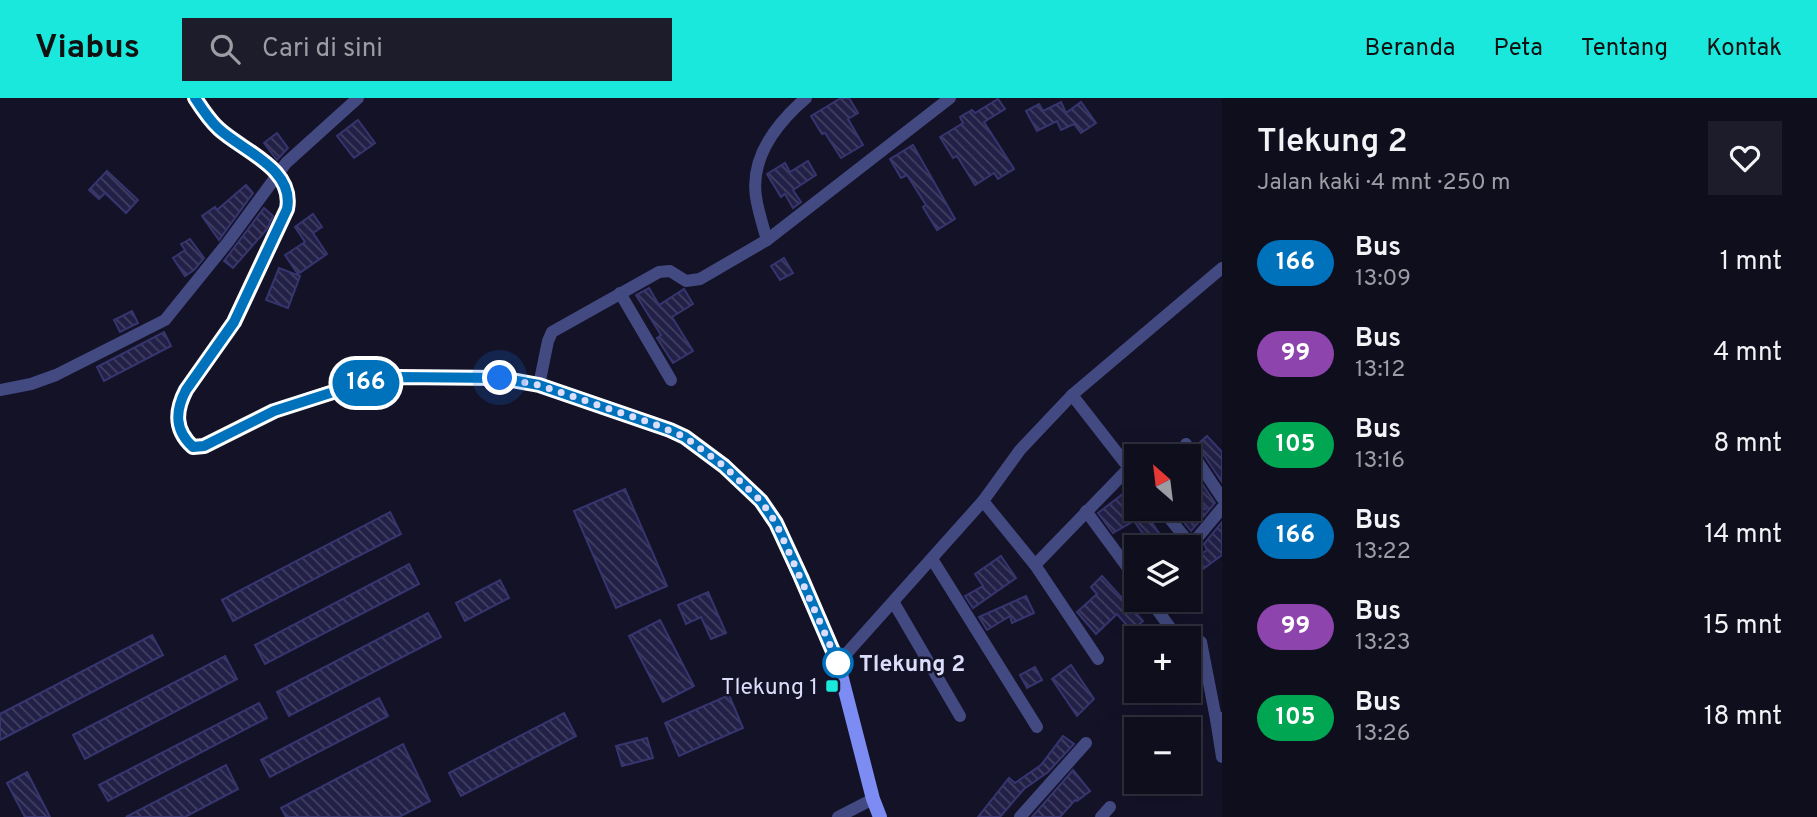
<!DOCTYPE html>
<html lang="id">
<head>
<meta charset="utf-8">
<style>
  :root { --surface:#0e0e1d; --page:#1c1c2a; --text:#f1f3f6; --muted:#9b9ca4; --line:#2e2e3b; --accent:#1be8dc }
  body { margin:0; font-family:Overpass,sans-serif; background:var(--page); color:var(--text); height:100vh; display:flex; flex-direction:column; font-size:26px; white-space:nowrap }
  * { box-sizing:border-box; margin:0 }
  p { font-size:23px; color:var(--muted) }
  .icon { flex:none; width:38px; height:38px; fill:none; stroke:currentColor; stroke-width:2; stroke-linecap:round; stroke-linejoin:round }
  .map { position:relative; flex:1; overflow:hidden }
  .drawer { display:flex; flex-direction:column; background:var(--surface); width:595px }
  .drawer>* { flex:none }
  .badge { padding:0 14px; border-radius:23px; font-size:24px; line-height:46px }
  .needle { width:46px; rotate:332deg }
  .tools { position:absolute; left:1124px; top:346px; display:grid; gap:14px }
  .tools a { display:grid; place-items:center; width:77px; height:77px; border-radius:0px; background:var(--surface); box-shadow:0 7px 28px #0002,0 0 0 2px var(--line); font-size:35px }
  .you { position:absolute; width:35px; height:35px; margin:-18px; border:5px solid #fff; border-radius:50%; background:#1a73e8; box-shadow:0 0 0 10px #1a73e833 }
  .map>.badge { position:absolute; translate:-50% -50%; box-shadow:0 0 0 4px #fff }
  .round { display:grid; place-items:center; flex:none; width:74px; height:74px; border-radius:0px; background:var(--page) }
  .head { display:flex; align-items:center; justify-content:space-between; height:119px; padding:0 35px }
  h1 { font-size:33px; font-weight:600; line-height:52px }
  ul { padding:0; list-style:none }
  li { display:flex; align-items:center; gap:21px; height:91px; padding:0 35px }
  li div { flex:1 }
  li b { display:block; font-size:26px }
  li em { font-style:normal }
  li .badge { min-width:77px; font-weight:700; text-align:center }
  header { display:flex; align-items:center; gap:42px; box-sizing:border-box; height:98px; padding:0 35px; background:var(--accent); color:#111 }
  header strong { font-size:33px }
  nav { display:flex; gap:38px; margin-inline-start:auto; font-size:24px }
  .search { width:490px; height:63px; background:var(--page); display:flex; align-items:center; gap:18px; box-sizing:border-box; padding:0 24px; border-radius:0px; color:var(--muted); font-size:26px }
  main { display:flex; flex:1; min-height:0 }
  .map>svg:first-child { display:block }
  .building { fill:url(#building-back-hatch); stroke:#37356f; stroke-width:2 }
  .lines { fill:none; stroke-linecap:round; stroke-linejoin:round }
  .minor { stroke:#424a81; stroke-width:12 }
  .secondary { stroke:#7c8cf2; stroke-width:14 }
  .line-casing { stroke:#fff; stroke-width:16 }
  .line { stroke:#0072bc; stroke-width:10 }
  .walk { stroke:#dcddfb; stroke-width:7; stroke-dasharray:0 12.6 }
  .stop-dot { fill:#fff; stroke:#0072bc; stroke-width:3.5 }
  .poi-dot { fill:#1be8dc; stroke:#131227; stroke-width:2.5 }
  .labels { text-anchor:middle; stroke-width:5; stroke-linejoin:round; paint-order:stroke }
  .stop-label { font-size:23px; font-weight:bold; fill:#dcddfb; stroke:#131227; text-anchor:start }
  .poi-label { font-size:23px; fill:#dcddfb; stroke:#131227; text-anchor:end }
</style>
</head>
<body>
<header>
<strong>Viabus</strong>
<div class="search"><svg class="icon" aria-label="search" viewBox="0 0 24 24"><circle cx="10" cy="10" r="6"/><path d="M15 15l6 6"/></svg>Cari di sini</div>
<nav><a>Beranda</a><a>Peta</a><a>Tentang</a><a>Kontak</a></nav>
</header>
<main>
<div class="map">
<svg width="1222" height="719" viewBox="0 0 1222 719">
  <defs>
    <pattern id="building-back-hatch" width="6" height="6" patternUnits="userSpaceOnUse" patternTransform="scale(1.75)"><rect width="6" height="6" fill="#222046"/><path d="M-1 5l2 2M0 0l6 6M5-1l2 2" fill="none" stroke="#424062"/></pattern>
  </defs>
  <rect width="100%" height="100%" fill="#131227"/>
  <g class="building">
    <polygon points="841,0 849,0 858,15 848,21 863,47 841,60 825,35 822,36 811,18"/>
    <polygon points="998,1 1005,11 984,24 1014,71 998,81 994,75 975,87 957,58 953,60 940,39 963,25 960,19 972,12 975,15"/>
    <polygon points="1061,4 1066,15 1081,4 1096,25 1081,35 1074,26 1061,32 1057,23 1037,33 1026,13 1039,6 1043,13"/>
    <polygon points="358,22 375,45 354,60 337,38"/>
    <polygon points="277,35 288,50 277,62 264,45"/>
    <polygon points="913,47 955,121 937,132 923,109 926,107 907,77 901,80 890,61"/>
    <polygon points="808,63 816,77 793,92 801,104 793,110 785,96 781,99 767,76 785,65 790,74"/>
    <polygon points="107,73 138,102 126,115 105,95 99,101 89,92"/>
    <polygon points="246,87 253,95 219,142 202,118 215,109 217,112"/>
    <polygon points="264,110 273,118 267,131 233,170 224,163"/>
    <polygon points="313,116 322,129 313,135 327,156 298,176 285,157 305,144 295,129"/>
    <polygon points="190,141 204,160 194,172 185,178 173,160 185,152 181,146"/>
    <polygon points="784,160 793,175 780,182 771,168"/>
    <polygon points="279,170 300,178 288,210 266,202"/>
    <polygon points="649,190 659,207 684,191 693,206 672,219 693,253 673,265 657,240 661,237 636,197"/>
    <polygon points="132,213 138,225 120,234 114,222"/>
    <polygon points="164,234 171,248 104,283 97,269"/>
    <polygon points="1207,338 1222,354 1222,384 1197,347"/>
    <polygon points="1188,365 1215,405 1191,433 1176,414 1179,411 1205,411 1188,394"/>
    <polygon points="625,391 667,488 616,510 574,413"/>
    <polygon points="1128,392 1136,403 1136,411 1142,411 1162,439 1166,436 1175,450 1136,450 1136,466 1124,450 1145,439 1134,423 1113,435 1098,415"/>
    <polygon points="390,414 401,436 233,523 222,502"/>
    <polygon points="1222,424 1222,457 1199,474 1192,462 1207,452 1204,446"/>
    <polygon points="1001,458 1016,480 973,510 965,498 983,488 975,476"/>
    <polygon points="409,466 419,486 265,566 255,547"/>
    <polygon points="1102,478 1143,523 1132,533 1117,516 1096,536 1077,514 1097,496 1091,489"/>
    <polygon points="500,482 509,500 465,523 456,505"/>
    <polygon points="708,494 726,535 711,541 701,519 686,526 678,507"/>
    <polygon points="1026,498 1034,515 1012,525 1010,518 987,532 979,519"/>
    <polygon points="1161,502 1187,502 1168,511"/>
    <polygon points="428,515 441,539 289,618 277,594"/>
    <polygon points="660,522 694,588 663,604 629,538"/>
    <polygon points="152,537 163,557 0,642 0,616"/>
    <polygon points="225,558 237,581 85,661 73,637"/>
    <polygon points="1136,558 1136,585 1123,567"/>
    <polygon points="1071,567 1094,601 1077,618 1052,581"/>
    <polygon points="1035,569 1042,582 1027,590 1020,577"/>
    <polygon points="729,597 743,630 679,658 665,625"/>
    <polygon points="379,600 388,618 270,679 261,662"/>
    <polygon points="259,605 267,620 108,703 99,687"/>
    <polygon points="564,615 576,638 461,698 449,675"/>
    <polygon points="1063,638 1074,646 1048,674 1024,691 1000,719 978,719 1009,680 1015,685 1041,667"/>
    <polygon points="647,640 653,660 622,668 616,648"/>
    <polygon points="403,646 430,703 399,719 286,719 281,710"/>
    <polygon points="226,667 238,691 185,719 126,719"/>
    <polygon points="1073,672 1090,693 1077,703 1075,702 1060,719 1032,719"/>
    <polygon points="27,674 50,719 25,719 7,685"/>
  </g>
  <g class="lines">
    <g class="minor">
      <path d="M767,142C763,128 758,113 756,99C750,58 777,25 806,0"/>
      <polyline points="620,195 671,282"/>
      <polyline points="539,287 548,243 552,234 659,174 670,173 686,183 700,181 767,142 950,0"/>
      <polyline points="0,292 31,286 56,277 165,222 228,144 286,65 358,0"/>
      <polyline points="1072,297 1136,379"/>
      <polyline points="1186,346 1222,400"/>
      <polyline points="983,403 1035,467 1098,561"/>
      <polyline points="1162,411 1191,447"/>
      <polyline points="1086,413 1136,481"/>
      <polyline points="1188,451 1222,410"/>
      <polyline points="932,461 1037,629"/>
      <polyline points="1035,467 1129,370"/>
      <polyline points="1150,502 1177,539"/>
      <polyline points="894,505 960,618"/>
      <polyline points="1171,532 1194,538 1201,544 1216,621 1222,620"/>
      <polyline points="1188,553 1206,575"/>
      <polyline points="838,565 983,403 1020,352 1072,297 1222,170"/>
      <polyline points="1216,621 1222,659"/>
      <polyline points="838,719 873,701"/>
      <polyline points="1020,719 1086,645"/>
      <polyline points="1101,719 1110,709"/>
    </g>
    <path class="secondary" d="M196,0C202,11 209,22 219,31C243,53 295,71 287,111L234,224L186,292C175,313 174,332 193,349L204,348L274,313L349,288L398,279L500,280L539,287L654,326L685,339L725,368L761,403L776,425L838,565L873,701L880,719"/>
  </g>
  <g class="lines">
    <defs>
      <path id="line" d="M195,0C202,11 209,22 219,31C243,53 295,71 287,111L234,224L186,292C175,313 174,332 193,349L204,348L274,313L349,289L398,279L500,280L539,287L670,332L685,339L724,368L761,403L776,425L801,479L838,565"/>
    </defs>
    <use href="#line" class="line-casing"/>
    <use href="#line" class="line"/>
    <polyline class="walk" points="500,280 539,287 654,326 685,339 724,368 761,403 776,425 838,565"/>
  </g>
  <circle class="stop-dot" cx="838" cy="565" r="14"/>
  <rect class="poi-dot" x="825" y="581" width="14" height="14" rx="3.5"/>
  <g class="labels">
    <g class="stop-label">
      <text x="859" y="573">Tlekung 2</text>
    </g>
    <g class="poi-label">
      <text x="818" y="596">Tlekung 1</text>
    </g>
  </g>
</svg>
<div class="tools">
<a><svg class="needle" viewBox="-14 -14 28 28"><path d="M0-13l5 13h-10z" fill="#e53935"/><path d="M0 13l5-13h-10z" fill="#9b9ca4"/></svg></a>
<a><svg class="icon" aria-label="layers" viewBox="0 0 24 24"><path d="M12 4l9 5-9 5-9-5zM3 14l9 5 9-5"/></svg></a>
<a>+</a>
<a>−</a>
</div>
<div class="you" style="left:500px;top:280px"></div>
<b class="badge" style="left:366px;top:285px;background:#0072bc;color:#fff">166</b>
</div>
<section class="drawer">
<div class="head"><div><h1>Tlekung 2</h1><p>Jalan kaki · 4 mnt · 250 m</p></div><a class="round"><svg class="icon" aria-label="heart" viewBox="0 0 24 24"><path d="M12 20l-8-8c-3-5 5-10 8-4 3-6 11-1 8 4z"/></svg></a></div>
<ul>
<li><span class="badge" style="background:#0072bc;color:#fff">166</span><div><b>Bus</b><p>13:09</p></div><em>1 mnt</em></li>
<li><span class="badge" style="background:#8e44ad;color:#fff">99</span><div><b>Bus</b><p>13:12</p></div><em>4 mnt</em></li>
<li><span class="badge" style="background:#00a651;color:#fff">105</span><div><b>Bus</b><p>13:16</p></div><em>8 mnt</em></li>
<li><span class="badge" style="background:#0072bc;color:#fff">166</span><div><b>Bus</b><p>13:22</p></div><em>14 mnt</em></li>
<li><span class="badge" style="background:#8e44ad;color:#fff">99</span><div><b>Bus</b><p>13:23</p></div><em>15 mnt</em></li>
<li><span class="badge" style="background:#00a651;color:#fff">105</span><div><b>Bus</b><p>13:26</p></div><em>18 mnt</em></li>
</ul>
</section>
</main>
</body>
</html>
